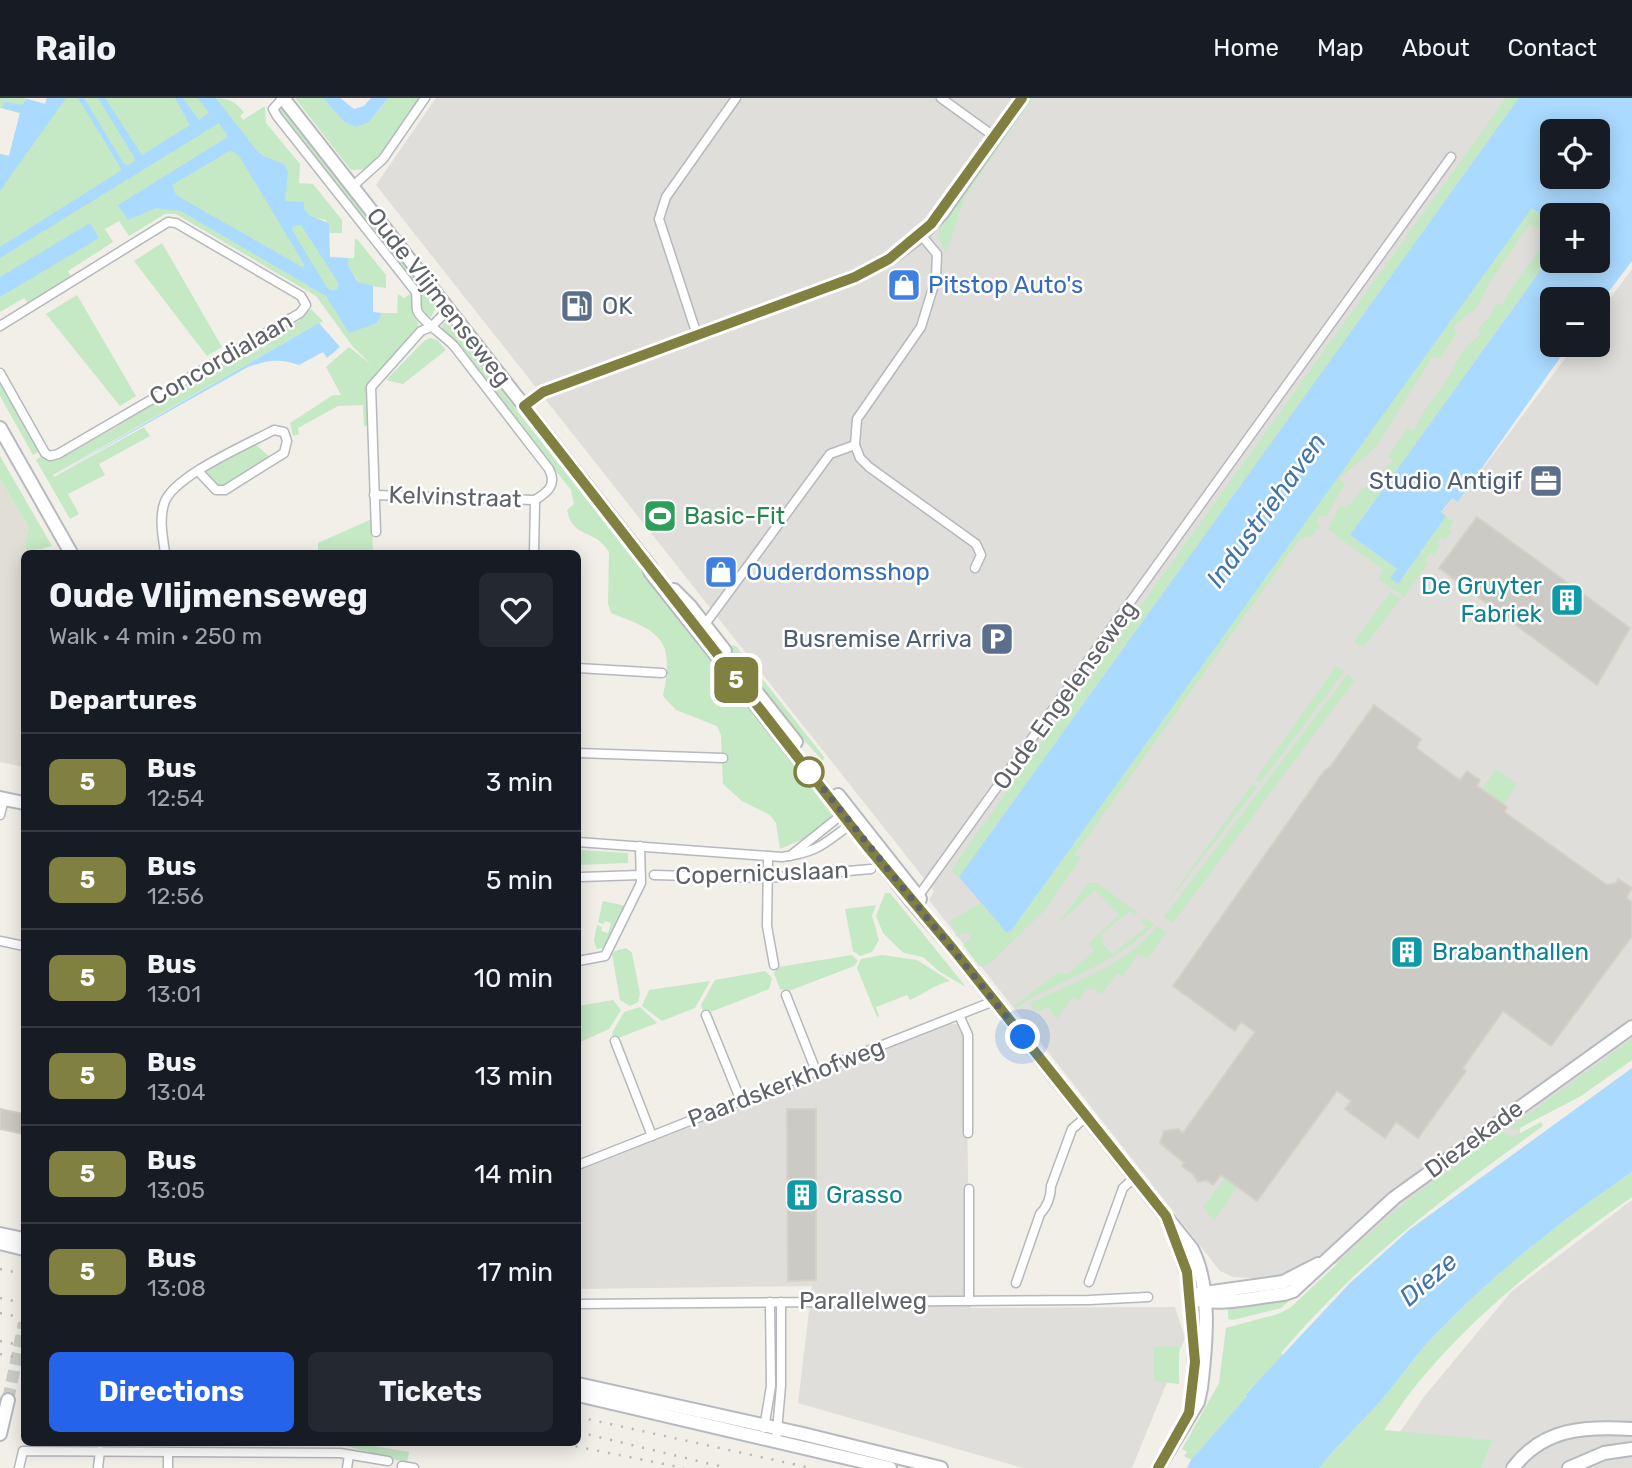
<!DOCTYPE html>
<html lang="en">
<head>
<meta charset="utf-8">
<style>
  :root { --surface:#171b24; --page:#242831; --text:#f1f3f6; --muted:#9ea1a6; --line:#363941; --accent:#2563eb }
  body { margin:0; font-family:Rubik,sans-serif; background:var(--page); color:var(--text); height:100vh; display:flex; flex-direction:column; font-size:26px; white-space:nowrap }
  * { box-sizing:border-box; margin:0 }
  p { font-size:23px; color:var(--muted) }
  .icon { flex:none; width:38px; height:38px; fill:none; stroke:currentColor; stroke-width:2; stroke-linecap:round; stroke-linejoin:round }
  .map { position:relative; flex:1; overflow:hidden }
  .sheet { position:absolute; left:21px; top:452px; width:560px; height:896px; display:flex; flex-direction:column; background:var(--surface); border-radius:10px; box-shadow:0 4px 18px #0003 }
  .sheet>* { flex:none }
  .badge { padding:0 14px; border-radius:10px; font-size:24px; line-height:46px }
  .tools { position:absolute; left:1540px; top:21px; display:grid; gap:14px }
  .tools a { display:grid; place-items:center; width:70px; height:70px; border-radius:10px; background:var(--surface); box-shadow:0 4px 18px #0003; font-size:35px }
  .you { position:absolute; width:35px; height:35px; margin:-18px; border:5px solid #fff; border-radius:50%; background:#1a73e8; box-shadow:0 0 0 10px #1a73e833 }
  .map>.badge { position:absolute; translate:-50% -50%; box-shadow:0 0 0 4px #fff }
  h2 { padding:0 28px; font-size:26px; line-height:63px }
  .round { display:grid; place-items:center; flex:none; width:74px; height:74px; border-radius:10px; background:var(--page) }
  .headline { display:flex; align-items:center; justify-content:space-between; height:119px; padding:0 28px }
  h1 { font-size:33px; font-weight:700; line-height:52px }
  .action { display:flex; gap:14px; margin-top:auto; padding:14px 28px }
  .action a { flex:1; height:80px; border-radius:10px; background:var(--accent); color:#fff; font-size:28px; font-weight:700; line-height:80px; text-align:center }
  .action a+a { background:var(--page); color:var(--text) }
  ul { padding:0; list-style:none }
  li { display:flex; align-items:center; gap:21px; height:98px; padding:0 28px; border-top:2px solid var(--line) }
  li div { flex:1 }
  li b { display:block; font-size:26px }
  li em { font-style:normal }
  li .badge { min-width:77px; font-weight:700; text-align:center }
  header { display:flex; align-items:center; gap:42px; box-sizing:border-box; height:98px; padding:0 35px; background:var(--surface); border-bottom:2px solid var(--line) }
  header strong { font-size:33px }
  nav { display:flex; gap:38px; margin-inline-start:auto; font-size:24px }
  .map>svg:first-child { display:block }
  .industrial { fill:#e0deda }
  .education { fill:#e1ded6 }
  .green { fill:#c5e8c5 }
  .water { fill:#aadaff; fill-rule:evenodd }
  .building { fill:#cccac5; stroke:#d6d1c6; stroke-width:2 }
  .lines { fill:none; stroke-linecap:round; stroke-linejoin:round }
  .secondary-tunnel { stroke:#ccccc8; stroke-width:12; stroke-dasharray:12 6; stroke-linecap:butt }
  .street-casing { stroke:#b5b8bc; stroke-width:11 }
  .secondary-casing { stroke:#b6babf; stroke-width:16 }
  .street { stroke:#fff; stroke-width:8 }
  .secondary { stroke:#fff; stroke-width:12 }
  .rail { stroke:#b6b7b8; stroke-width:2.5; stroke-dasharray:2 9; stroke-linecap:butt }
  .line-casing { stroke:#fff; stroke-width:16 }
  .line { stroke:#808040; stroke-width:10 }
  .walk { stroke:#5f6368; stroke-width:7; stroke-dasharray:0 12.6 }
  .stop-dot { fill:#fff; stroke:#808040; stroke-width:3.5 }
  .labels { text-anchor:middle; stroke-width:5; stroke-linejoin:round; paint-order:stroke }
  .shop-label { font-size:24px; fill:#366cbe; stroke:#fff; text-anchor:start }
  .street-label { font-size:24px; fill:#5f6368; stroke:#fff }
  .service-label { font-size:24px; fill:#4e5e75; stroke:#fff; text-anchor:end }
  .leisure-label { font-size:24px; fill:#27864d; stroke:#fff; text-anchor:start }
  .culture-label { font-size:24px; fill:#0d838f; stroke:#fff; text-anchor:start }
  .water-label { font-size:26px; font-style:italic; fill:#4174aa; stroke:#fff }
</style>
</head>
<body>
<header>
<strong>Railo</strong>
<nav><a>Home</a><a>Map</a><a>About</a><a>Contact</a></nav>
</header>
<div class="map">
<svg width="1632" height="1370" viewBox="0 0 1632 1370">
  <rect width="100%" height="100%" fill="#f1efe8"/>
  <g class="industrial">
    <polygon points="436,0 1526,0 1011,833 1532,109 1552,124 1552,156 1350,437 1397,471 1391,480 1398,485 1445,418 1441,415 1452,400 1458,404 1575,247 1598,247 1598,216 1632,171 1632,949 1520,1027 1520,1038 1349,1163 1267,1181 1233,1179 1220,1173 929,802 934,793 376,87"/>
    <polygon points="949,926 959,926 966,944 970,1210 1175,1209 1185,1240 1132,1370 1023,1370 798,1305 812,1188 578,1191 578,1073"/>
    <polygon points="1632,1102 1632,1370 1376,1370 1423,1300 1511,1194"/>
  </g>
  <polygon class="education" points="0,381 28,428 25,450 36,451 38,455 24,455 24,669 0,664"/>
  <g class="green">
    <path d="M0,0H23L45,6L47,0H211L226,14L216,0C228,0 238,5 244,15L240,18L243,22L265,8L266,25L300,66L299,85L313,86L342,122V135H330L326,122L315,120L323,162L358,183L349,169L348,160H354L355,141H357L386,177V190L364,187L366,220L362,229L377,225L382,215H397L398,196L404,200L410,196L411,198L412,214L418,225L417,233L379,273L382,277L367,299L369,328H364L363,307L338,308L298,330L299,336L293,338L290,325L333,297H341L326,269L349,249L372,267L353,249L316,198L176,116H165L129,138L119,123L105,131L113,144L68,173L71,179L28,205L24,200L0,214V56L9,58L20,15L0,10Z"/>
    <polygon points="295,0 323,0 343,23 376,16 388,0 420,0 370,71 351,72"/>
    <polygon points="1029,0 1033,0 964,100 946,156 938,138 942,123"/>
    <polygon points="1506,0 1519,0 959,779 951,773 972,742"/>
    <polygon points="282,9 433,201 436,209 431,219 427,218 422,210 417,191 278,15 278,10"/>
    <path d="M1532,109L1552,124V156L1350,437L1397,471L1398,486L1446,418L1453,424L1449,430L1452,433L1445,442L1441,439L1437,445L1440,448L1434,457L1430,455L1425,462L1428,465L1404,499L1378,481L1384,472L1328,432L1340,407L1346,411L1360,393L1393,363L1388,358L1407,330L1414,333C1421,313 1436,299 1447,281C1460,261 1459,251 1481,237L1478,231L1490,218L1497,205L1503,207L1507,197L1548,140L1538,128L1536,130L1530,126L1493,179L1476,210L1453,229L1457,235L1440,260L1433,258L1376,349L1339,381L1345,386L1326,419L1319,417L1316,425L1321,428L1320,431L1317,430L1312,438L1300,440L1074,758H1082L1045,812L987,868H979L963,847L970,841V836L964,834L957,839L955,836L958,833L954,832L950,823L980,805L1006,834L1011,833Z"/>
    <polygon points="162,145 222,249 207,258 134,163"/>
    <polygon points="77,197 136,298 120,308 46,216"/>
    <polygon points="311,211 323,223 53,377 54,379 144,329 150,338 99,366 105,377 68,396 79,416 70,421 36,362 43,357 67,357 121,326 123,321 146,307 151,308 209,275 211,270 231,258 236,259 300,222 302,217"/>
    <path d="M444,225H448L835,716L808,739L780,751L776,725L770,717L742,703L723,686L721,637L717,628L676,612L663,598C675,541 661,534 611,515L608,505L609,454C594,429 573,442 567,412L574,406L571,392L441,229Z"/>
    <polygon points="430,240 437,242 446,252 403,286 386,282 425,242"/>
    <polygon points="0,286 40,353 33,357 0,298"/>
    <polygon points="255,346 271,360 222,389 217,389 203,375"/>
    <polygon points="0,358 52,448 42,451 25,451 28,428 0,381"/>
    <polygon points="372,421 373,455 318,455 318,445"/>
    <polygon points="1390,494 1401,501 1363,549 1354,544"/>
    <polygon points="733,547 737,549 824,659 823,663 792,629 730,550"/>
    <polygon points="1336,568 1344,574 1260,685 1255,682"/>
    <polygon points="1347,577 1355,582 1173,825 1164,819"/>
    <polygon points="1496,671 1517,686 1504,706 1482,691"/>
    <polygon points="1252,686 1257,689 1159,816"/>
    <polygon points="579,752 628,755 628,765 578,767"/>
    <path d="M1088,785H1097L1137,814L1135,818L1130,813L1100,837L1104,843L1102,845L1112,856L1146,829L1141,823L1144,820L1154,826C1117,867 1060,880 1016,910L1014,908L1057,875L1068,876L1094,852L1088,846L1119,817L1095,792L1058,826Z"/>
    <polygon points="885,795 890,795 966,889 940,874 923,859 904,855 899,851 883,835 876,818"/>
    <polygon points="603,803 626,808 607,849 597,851 594,843 597,827 602,829 601,833 608,835 611,825 605,823 603,826 598,824"/>
    <polygon points="876,807 872,818 879,842 872,854 860,858 853,853 845,811"/>
    <path d="M1157,828L1166,835L1147,861L1138,856L1123,878L1117,875L1102,896L1093,890L1085,893L1078,903L1072,899L1057,921L1047,908L1041,913L1033,911L1030,905C1073,885 1127,867 1157,828Z"/>
    <polygon points="626,850 632,855 640,896 638,904 630,908 620,902 612,856 615,853"/>
    <polygon points="852,857 858,863 854,868 789,893 780,891 774,875 779,869"/>
    <path d="M882,857L917,862L950,883C935,886 924,896 910,902L907,897L876,909L879,918L877,919L857,870L861,861Z"/>
    <polygon points="765,873 772,880 769,891 708,915 703,914 701,907 715,882"/>
    <polygon points="710,883 695,910 662,923 642,908 649,892"/>
    <polygon points="613,902 621,912 609,931 578,945 578,908"/>
    <polygon points="640,909 657,925 618,940 613,939 612,935 624,914"/>
    <polygon points="1632,941 1632,962 1581,998 1516,1032 1509,1030"/>
    <path d="M1541,1024L1543,1028C1445,1098 1360,1162 1281,1255L1284,1258L1246,1295L1248,1297L1191,1362L1184,1358L1187,1354L1182,1351L1219,1285L1226,1230L1278,1216L1290,1210L1395,1112L1501,1033L1513,1039Z"/>
    <path d="M1632,1074V1099C1556,1152 1482,1209 1422,1280C1408,1296 1396,1315 1384,1332L1492,1342L1481,1370H1319C1339,1345 1363,1323 1384,1299C1401,1279 1416,1256 1435,1237C1494,1175 1562,1122 1632,1074Z"/>
    <polygon points="1225,1080 1237,1089 1214,1123 1203,1109"/>
    <polygon points="1298,1195 1281,1210 1233,1222 1228,1221 1228,1205"/>
    <polygon points="1179,1248 1179,1286 1154,1283 1154,1249"/>
    <polygon points="305,1344 368,1344 368,1347 409,1354 407,1365 332,1344"/>
  </g>
  <g class="water">
    <polygon points="47,0 66,0 0,93 0,56 9,58 20,15 2,10 4,4 22,7 27,1 45,6"/>
    <path d="M78,0H84L124,66L128,67L135,63L134,59L98,0H105L142,57L190,27L175,0H183L199,22L209,15L198,0H216L257,53L265,59L284,66L288,74L285,103L304,104V111L310,118L329,125L330,159L348,160L349,169L358,184L373,188V214L382,215L377,225L349,235L326,198L181,113L156,110L128,122L118,107L228,39L219,25L0,160V149L122,72ZM231,52L239,58L305,168L302,169L176,97L172,87ZM301,127L339,186L337,192H330L326,188L292,132L293,128Z"/>
    <polygon points="323,0 340,0 354,11 364,8 371,0 388,0 369,24 355,29 343,23"/>
    <path d="M1519,0H1632V163L1598,208V201H1552V247H1569L1458,404L1452,400L1441,414L1446,418L1398,486L1390,480L1397,471L1350,437L1552,156V163H1598V117H1552V124L1532,110L1011,833L1006,834L959,779ZM1552,33H1598V79H1552Z"/>
    <polygon points="90,125 99,140 0,199 0,179"/>
    <path d="M319,225L340,249L327,260L323,254L299,267C280,260 267,262 248,269L52,379Z"/>
    <path d="M1632,970V1074C1562,1122 1494,1175 1435,1237C1416,1256 1401,1279 1384,1299C1363,1323 1339,1345 1319,1370H1187L1191,1362L1247,1298L1246,1296L1350,1185L1409,1132Z"/>
  </g>
  <g class="building">
    <polygon points="1477,419 1630,530 1597,587 1439,470"/>
    <polygon points="1374,607 1421,641 1416,650 1460,682 1467,673 1480,682 1477,688 1507,709 1504,714 1607,787 1616,785 1618,781 1632,790 1626,800 1632,804 1632,838 1551,948 1503,913 1463,970 1466,973 1418,1040 1396,1024 1385,1040 1345,1011 1351,1003 1337,993 1257,1103 1221,1077 1213,1087 1206,1082 1198,1084 1193,1076 1182,1068 1184,1065 1160,1045 1164,1033 1178,1031 1183,1035 1255,934 1241,924 1235,933 1173,888 1324,673 1330,669"/>
    <polygon points="0,1011 24,1016 24,1036 0,1031"/>
    <polygon points="787,1011 816,1011 816,1182 788,1183"/>
  </g>
  <g class="lines">
    <polyline class="secondary-tunnel" points="8,1302 24,1225"/>
    <defs>
      <g id="street">
        <path d="M283,0L273,11L277,18L416,194C417,200 416,206 417,212C420,222 445,238 454,248L549,371C557,387 548,394 535,402"/>
        <polyline points="941,0 995,39"/>
        <polyline points="353,88 383,61 425,0"/>
        <polyline points="0,228 168,124 176,125 301,198 306,207 300,215 58,356 50,358 45,355 0,275"/>
        <polyline points="697,237 659,121 666,99 736,0"/>
        <polyline points="855,347 860,360 869,369 976,446 981,457 975,470"/>
        <polyline points="374,397 535,402"/>
        <polyline points="376,434 371,289 421,233 431,229 449,211"/>
        <path d="M165,455C163,439 159,422 164,406C171,379 248,346 274,332L284,334L287,343L284,355L225,392H216L199,374"/>
        <polyline points="534,455 535,402"/>
        <polyline points="703,529 830,356 855,347 857,321 921,229 936,180 937,156 921,137"/>
        <polyline points="578,570 662,575"/>
        <polyline points="578,655 723,660"/>
        <polyline points="0,717 4,701"/>
        <path d="M578,744L782,759C820,754 824,745 854,724"/>
        <polyline points="790,758 845,714"/>
        <polyline points="768,759 767,828 774,867"/>
        <polyline points="654,777 767,780 871,771"/>
        <polyline points="581,779 640,777"/>
        <polyline points="917,800 1451,59"/>
        <polyline points="0,843 24,848"/>
        <polyline points="578,863 605,858 641,785 640,748"/>
        <polyline points="786,897 816,973"/>
        <polyline points="706,917 741,1003"/>
        <polyline points="959,917 968,937 968,1035"/>
        <polyline points="615,943 652,1038"/>
        <polyline points="578,1067 994,903"/>
        <polyline points="969,1091 969,1203"/>
        <polyline points="1089,1184 1123,1090 1134,1080"/>
        <path d="M1016,1185L1040,1116C1047,1109 1051,1098 1051,1088L1072,1031L1086,1019"/>
        <polyline points="578,1206 1089,1202 1148,1199"/>
        <polyline points="764,1330 771,1288 770,1204"/>
        <polyline points="776,1344 781,1288 781,1204"/>
        <polyline points="402,1368 414,1370"/>
        <polyline points="19,1370 23,1353 340,1355 388,1363"/>
        <polyline points="98,1370 100,1353"/>
        <polyline points="168,1370 168,1354"/>
        <polyline points="347,1370 349,1357"/>
      </g>
      <g id="secondary">
        <polyline points="283,0 651,470"/>
        <polyline points="524,308 543,294 855,179 889,161 921,137 942,115 1022,0"/>
        <polyline points="0,330 71,455"/>
        <path d="M647,465L651,475L913,805L953,851L1192,1151C1212,1190 1206,1247 1201,1290L1198,1304L1158,1370"/>
        <polyline points="674,492 690,508 725,553"/>
        <polyline points="736,568 796,644"/>
        <polyline points="838,697 920,801"/>
        <polyline points="0,700 24,705"/>
        <polyline points="1172,1131 1189,1181 1195,1267"/>
        <polyline points="0,1136 24,1141"/>
        <polyline points="0,1145 24,1151"/>
        <polyline points="1198,1196 1283,1184 1318,1166"/>
        <path d="M1191,1200C1219,1209 1255,1199 1284,1196L1293,1193L1394,1100L1632,929"/>
        <polyline points="578,1286 803,1336 941,1370"/>
        <polyline points="578,1297 890,1370"/>
        <polyline points="0,1336 8,1302"/>
        <path d="M1513,1370C1543,1330 1585,1328 1632,1331"/>
        <polyline points="1569,1370 1604,1355 1632,1351"/>
      </g>
    </defs>
    <use href="#street" class="street-casing"/>
    <use href="#secondary" class="secondary-casing"/>
    <use href="#street" class="street"/>
    <use href="#secondary" class="secondary"/>
    <g class="rail">
      <polyline points="0,1171 24,1176"/>
      <polyline points="0,1200 24,1205"/>
      <polyline points="0,1215 24,1220"/>
      <polyline points="0,1243 24,1248"/>
      <polyline points="0,1256 24,1261"/>
      <polyline points="578,1319 811,1370"/>
      <polyline points="578,1334 727,1370"/>
      <polyline points="554,1344 684,1370"/>
    </g>
  </g>
  <g class="lines">
    <defs>
      <polyline id="line" points="1022,0 931,126 889,161 855,179 543,294 524,308 866,747 953,851 1166,1118 1187,1174 1195,1264 1189,1315 1158,1370"/>
    </defs>
    <use href="#line" class="line-casing"/>
    <use href="#line" class="line"/>
    <polyline class="walk" points="809,674 805,668 1023,939"/>
  </g>
  <defs>
    <symbol id="shop-square" viewBox="-11 -11 22 22"><rect x="-9" y="-9" width="18" height="18" rx="4" fill="#3f7fe0" stroke="#fff"/><path d="M-5-2.5h2.3a2.7 3.5 0 0 1 5.4 0H5L5.5 6h-11ZM-1.5-2.5h3a1.5 2.3 0 0 0-3 0Z" fill="#fff"/></symbol>
    <symbol id="fuel-square" viewBox="-11 -11 22 22"><rect x="-9" y="-9" width="18" height="18" rx="4" fill="#5c6f8a" stroke="#fff"/><path d="M-5.5-6h7V0h2V4h1.3V-2.5L3-4.5l.8-.8L6-3V5H2.5V1h-1V6h-7ZM-4.2-4.7v3.2H.2V-4.7Z" fill="#fff"/></symbol>
    <symbol id="office-square" viewBox="-11 -11 22 22"><rect x="-9" y="-9" width="18" height="18" rx="4" fill="#5c6f8a" stroke="#fff"/><path d="M-6-3h4V-5.5h4V-3h4V5H-6ZM-1-4.5V-3h2v-1.5ZM-6 0V1H6V0Z" fill="#fff"/></symbol>
    <symbol id="stadium-square" viewBox="-11 -11 22 22"><rect x="-9" y="-9" width="18" height="18" rx="4" fill="#2e9e5b" stroke="#fff"/><path d="M0-5a6.5 5 0 1 0 0 10a6.5 5 0 1 0 0-10ZM-3.5-1.8h7v3.6h-7Z" fill="#fff"/></symbol>
    <symbol id="building-square" viewBox="-11 -11 22 22"><rect x="-9" y="-9" width="18" height="18" rx="4" fill="#0f9aa8" stroke="#fff"/><path d="M-4-6H4V6H1V3H-1V6H-4ZM-2.5-4.3h1.7v1.8h-1.7ZM.8-4.3h1.7v1.8H.8ZM-2.5-1h1.7V.8h-1.7ZM.8-1h1.7V.8H.8Z" fill="#fff"/></symbol>
    <symbol id="parking-square" viewBox="-11 -11 22 22"><rect x="-9" y="-9" width="18" height="18" rx="4" fill="#5c6f8a" stroke="#fff"/><path d="M-3.5-5.5H1a3.5 3.5 0 0 1 0 7H-1V5.5H-3.5ZM-1-3.4V-.6H.8a1.4 1.4 0 0 0 0-2.8Z" fill="#fff"/></symbol>
  </defs>
  <g fill-rule="evenodd">
    <use href="#shop-square" x="885" y="168" width="38" height="38"/>
    <use href="#fuel-square" x="558" y="189" width="38" height="38"/>
    <use href="#office-square" x="1527" y="364" width="38" height="38"/>
    <use href="#stadium-square" x="641" y="399" width="38" height="38"/>
    <use href="#shop-square" x="702" y="455" width="38" height="38"/>
    <use href="#building-square" x="1548" y="483" width="38" height="38"/>
    <use href="#parking-square" x="978" y="522" width="38" height="38"/>
    <use href="#building-square" x="1388" y="835" width="38" height="38"/>
    <use href="#building-square" x="783" y="1078" width="38" height="38"/>
  </g>
  <circle class="stop-dot" cx="809" cy="674" r="14"/>
  <g class="labels">
    <g class="shop-label">
      <text x="928" y="195">Pitstop Auto's</text>
      <text x="746" y="482">Ouderdomsshop</text>
    </g>
    <g class="street-label">
      <text transform="translate(439 199) rotate(52)" y="8">Oude Vlijmenseweg</text>
      <text transform="translate(221 261) rotate(-30)" y="8">Concordialaan</text>
      <text transform="translate(455 399) rotate(2)" y="8">Kelvinstraat</text>
      <text transform="translate(1065 597) rotate(-54)" y="8">Oude Engelenseweg</text>
      <text transform="translate(762 775) rotate(-2)" y="8">Copernicuslaan</text>
      <text transform="translate(786 985) rotate(-21)" y="8">Paardskerkhofweg</text>
      <text transform="translate(1474 1041) rotate(-36)" y="8">Diezekade</text>
      <text x="863" y="1211">Parallelweg</text>
    </g>
    <g class="service-label">
      <text x="602" y="216" text-anchor="start">OK</text>
      <text x="1522" y="391">Studio Antigif</text>
      <text x="972" y="549">Busremise Arriva</text>
    </g>
    <g class="leisure-label">
      <text x="684" y="426">Basic-Fit</text>
    </g>
    <g class="culture-label">
      <text x="1542" y="496" text-anchor="end">De Gruyter<tspan x="1542" dy="28">Fabriek</tspan></text>
      <text x="1432" y="862">Brabanthallen</text>
      <text x="826" y="1105">Grasso</text>
    </g>
    <g class="water-label">
      <text transform="translate(1266 412) rotate(-54)" y="9">Industriehaven</text>
      <text transform="translate(1428 1181) rotate(-41)" y="9">Dieze</text>
    </g>
  </g>
</svg>
<div class="tools">
<a><svg class="icon" aria-label="locate" viewBox="0 0 24 24"><circle cx="12" cy="12" r="6"/><path d="M12 2v4M12 18v4M2 12h4M18 12h4"/></svg></a>
<a>+</a>
<a>−</a>
</div>
<div class="you" style="left:1023px;top:939px"></div>
<b class="badge" style="left:736px;top:582px;background:#808040;color:#fff">5</b>
<section class="sheet">
<div class="headline"><div><h1>Oude Vlijmenseweg</h1><p>Walk · 4 min · 250 m</p></div><a class="round"><svg class="icon" aria-label="heart" viewBox="0 0 24 24"><path d="M12 20l-8-8c-3-5 5-10 8-4 3-6 11-1 8 4z"/></svg></a></div>
<h2>Departures</h2>
<ul>
<li><span class="badge" style="background:#808040;color:#fff">5</span><div><b>Bus</b><p>12:54</p></div><em>3 min</em></li>
<li><span class="badge" style="background:#808040;color:#fff">5</span><div><b>Bus</b><p>12:56</p></div><em>5 min</em></li>
<li><span class="badge" style="background:#808040;color:#fff">5</span><div><b>Bus</b><p>13:01</p></div><em>10 min</em></li>
<li><span class="badge" style="background:#808040;color:#fff">5</span><div><b>Bus</b><p>13:04</p></div><em>13 min</em></li>
<li><span class="badge" style="background:#808040;color:#fff">5</span><div><b>Bus</b><p>13:05</p></div><em>14 min</em></li>
<li><span class="badge" style="background:#808040;color:#fff">5</span><div><b>Bus</b><p>13:08</p></div><em>17 min</em></li>
</ul>
<div class="action"><a>Directions</a><a>Tickets</a></div>
</section>
</div>
</body>
</html>
